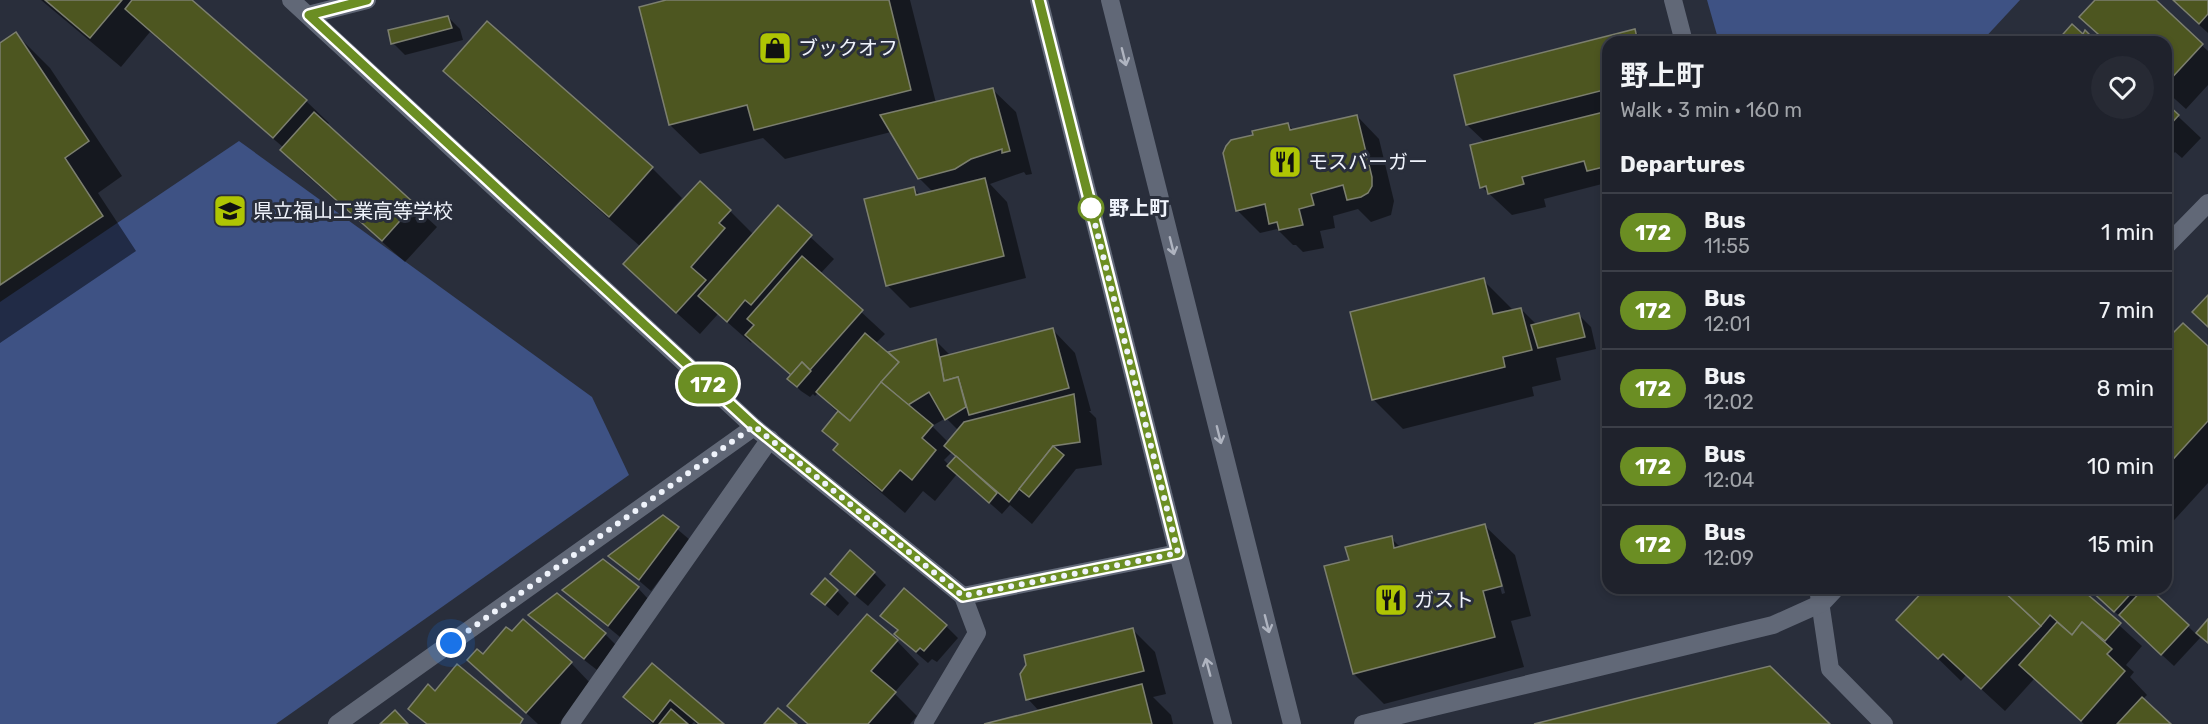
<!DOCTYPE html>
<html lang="en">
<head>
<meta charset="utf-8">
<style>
  :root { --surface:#1f222c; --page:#272a34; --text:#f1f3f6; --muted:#a1a4a9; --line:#3c3f48 }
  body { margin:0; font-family:Rubik,"Noto Sans JP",sans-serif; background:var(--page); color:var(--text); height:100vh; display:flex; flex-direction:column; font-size:22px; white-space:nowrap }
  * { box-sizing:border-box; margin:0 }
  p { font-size:20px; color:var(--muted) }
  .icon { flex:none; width:33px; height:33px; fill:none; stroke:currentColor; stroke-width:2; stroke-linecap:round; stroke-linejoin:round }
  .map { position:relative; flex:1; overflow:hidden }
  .panel { position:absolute; left:1602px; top:36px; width:570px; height:558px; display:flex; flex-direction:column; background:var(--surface); border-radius:18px; box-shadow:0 3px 9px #0003,0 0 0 2px var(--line) }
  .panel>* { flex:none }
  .badge { padding:0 12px; border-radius:20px; font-size:21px; line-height:39px }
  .you { position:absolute; width:30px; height:30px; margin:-15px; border:4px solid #fff; border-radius:50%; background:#1a73e8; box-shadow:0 0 0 9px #1a73e833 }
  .map>.badge { position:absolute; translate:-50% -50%; box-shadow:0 0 0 3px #fff }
  h2 { padding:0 18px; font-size:22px; line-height:54px }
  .round { display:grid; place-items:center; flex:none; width:63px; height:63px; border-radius:32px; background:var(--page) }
  .overview { display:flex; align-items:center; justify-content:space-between; height:102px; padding:0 18px }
  h1 { font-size:28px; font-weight:700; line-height:45px }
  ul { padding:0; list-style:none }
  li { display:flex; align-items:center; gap:18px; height:78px; padding:0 18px; border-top:2px solid var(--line) }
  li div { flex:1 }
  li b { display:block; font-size:22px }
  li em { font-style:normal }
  li .badge { min-width:66px; font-weight:700; text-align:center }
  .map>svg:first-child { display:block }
  .garden { fill:#3e5284 }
  .shadow { fill:#0007; fill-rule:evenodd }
  .building { fill:#4d5620; stroke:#7c7f6f; stroke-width:1.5 }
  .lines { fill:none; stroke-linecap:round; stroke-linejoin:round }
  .minor { stroke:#616877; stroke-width:18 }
  .oneway { stroke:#afb4c0 }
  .line-casing { stroke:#fff; stroke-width:14 }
  .line { stroke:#6b8e23; stroke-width:9 }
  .walk { stroke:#eff3fb; stroke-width:6; stroke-dasharray:0 10.8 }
  .stop-dot { fill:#fff; stroke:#6b8e23; stroke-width:3 }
  .labels { text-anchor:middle; stroke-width:6; stroke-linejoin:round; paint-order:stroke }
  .poi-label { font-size:20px; fill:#eff3fb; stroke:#292e3b; text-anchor:start }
  .stop-label { font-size:20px; font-weight:bold; fill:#eff3fb; stroke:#292e3b; text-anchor:start }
</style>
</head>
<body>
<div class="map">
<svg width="2208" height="724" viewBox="0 0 2208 724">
  <rect width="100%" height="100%" fill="#292e3b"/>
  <g class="garden">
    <polygon points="1707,0 2020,0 1981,42 1719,42"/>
    <polygon points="239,141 592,397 629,475 276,724 0,724 0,302"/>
  </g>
  <g class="shadow">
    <polygon points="41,0 190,0 306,101 329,123 327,125 437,227 405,262 304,173 282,150 284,148 150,32 121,67"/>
    <polygon points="672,0 910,0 936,103 993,90 1016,112 1032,174 1026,175 1024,172 990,184 1007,202 1026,278 910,308 887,285 914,189 921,196 933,192 919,178 891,132 785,159 763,138 700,154 670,125"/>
    <polygon points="2097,0 2153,0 2208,51 2208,85 2186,109 2166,91 2166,42 2106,42 2081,17"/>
    <polygon points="2172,0 2208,0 2208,33"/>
    <polygon points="448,17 460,29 463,40 405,55 393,43"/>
    <polygon points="1634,30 1646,42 1608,42 1608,190 1602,184 1544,199 1546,207 1512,215 1482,187 1486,143 1467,125 1455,76"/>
    <polygon points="16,34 50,68 122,176 98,193 136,251 0,343 0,45"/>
    <path d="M445,71L652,168L682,198L658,225L660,227L730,211L754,235L778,207L834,259L820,274L885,334L875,344L888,354L936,341L951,356L1053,330L1075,353L1091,411H1089L1096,418L1102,465L1076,469L1032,524L1010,505L1002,514L957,474L935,501L923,491L905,513L857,472L835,450L839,446L824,431L838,413L818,393L815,396L813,394L810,397L801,391L789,379L792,376L753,340L751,343L718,314L700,334L648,287L641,247L475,101ZM946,418L959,431L949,443L932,426ZM952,452L957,458L950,466L944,460Z"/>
    <polygon points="2166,105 2201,138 2182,158 2175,152 2166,162"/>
    <polygon points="1357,116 1379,139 1394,201 1391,215 1371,222 1358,209 1333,216 1335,228 1320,231 1324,248 1303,252 1296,245 1293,245 1277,229 1260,233 1237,210 1288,124 1294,131"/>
    <polygon points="1483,280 1514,311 1521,309 1537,325 1579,315 1591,327 1596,349 1556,358 1561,380 1532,387 1534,396 1403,429 1373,399"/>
    <polygon points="2166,343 2208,348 2208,483 2166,529"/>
    <polygon points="663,517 690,540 651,591 610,556"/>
    <path d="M1485,526L1515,555L1531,616L1511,621L1524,667L1384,704L1354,674L1326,567L1351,562L1391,538L1401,548ZM1493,559H1496L1505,593L1502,594Z"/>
    <polygon points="874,573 886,585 868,606 844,586"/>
    <polygon points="638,588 649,600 620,637 564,591"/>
    <polygon points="1928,588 2078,588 2142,646 2126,665 2134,672 2130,677 2147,695 2143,699 2169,724 2084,724 2034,679 2005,711 1966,675 1961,681 1921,642"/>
    <polygon points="2089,588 2149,588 2200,638 2174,666"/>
    <polygon points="837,591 849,603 838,616 813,594"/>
    <polygon points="531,616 605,634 617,646 597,670 542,627"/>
    <polygon points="882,616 946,626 958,638 937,662 932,659 928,663 908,646 899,632"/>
    <polygon points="1133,630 1155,652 1166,694 1153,697 1171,715 1173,724 988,724 1039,711 1028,699 1027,666"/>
    <polygon points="897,641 919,664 894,693 917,716 910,724 807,724 789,706"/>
    <polygon points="483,656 571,663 593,686 559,724 538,724 469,660"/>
    <polygon points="652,665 722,724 696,724 694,722 692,724 653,724 647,719 625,697"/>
  </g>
  <g class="building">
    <polygon points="45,0 122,0 90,38"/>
    <polygon points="132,0 192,0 307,100 273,138 125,9"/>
    <polygon points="666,0 889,0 911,90 754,130 747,105 669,125 639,7"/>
    <polygon points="2095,0 2156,0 2203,44 2166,84 2166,42 2107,42 2079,17"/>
    <polygon points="2173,0 2208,0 2208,14 2199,24"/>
    <polygon points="448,16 452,28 391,44 388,30"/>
    <polygon points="487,21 653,167 609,217 443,71"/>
    <polygon points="2072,24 2083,34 2085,30 2097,42 2056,42"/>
    <polygon points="1635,29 1638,42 1608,42 1608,89 1466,125 1454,75"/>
    <polygon points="16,32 89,141 65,158 103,216 0,285 0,43"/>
    <polygon points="993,88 1010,151 1002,153 1002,149 971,159 955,169 918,179 880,115"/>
    <polygon points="2166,103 2179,115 2166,129"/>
    <polygon points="1608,111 1608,166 1587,171 1584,161 1522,177 1524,184 1488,194 1486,186 1480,188 1470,145"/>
    <polygon points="314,112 415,204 382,241 280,150"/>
    <polygon points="1357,115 1372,177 1372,186 1368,193 1361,197 1347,200 1343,185 1311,194 1314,205 1299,209 1303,225 1279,230 1277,222 1269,224 1265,204 1236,211 1223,153 1226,146 1231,140 1253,135 1252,131 1288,123 1290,130"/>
    <polygon points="985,178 1004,256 886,286 864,199 914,187 916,195"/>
    <polygon points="700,181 731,210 719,223 725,228 691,267 706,280 676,313 623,264"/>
    <polygon points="778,205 812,235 751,305 745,300 727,322 698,296"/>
    <polygon points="802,256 863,310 810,370 802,362 791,375 745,335 754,325 747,319"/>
    <polygon points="1484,278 1493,314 1521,308 1532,350 1503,357 1505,367 1372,400 1350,312"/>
    <polygon points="2208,295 2208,327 2192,312"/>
    <polygon points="1579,313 1585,337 1538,348 1531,325"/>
    <polygon points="2183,323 2208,346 2208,421 2166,467 2166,340"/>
    <polygon points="1053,328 1069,388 969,415 958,377 944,381 940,357"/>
    <polygon points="865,333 899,362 850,421 816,392"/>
    <polygon points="936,339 944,381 958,377 966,407 945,420 929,392 908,405 881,382 899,362 888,352"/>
    <polygon points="802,362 811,371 797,387 787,379"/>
    <polygon points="881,382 933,425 922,438 936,450 912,480 900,470 882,491 833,450 838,444 822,431 838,411 850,421"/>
    <polygon points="1074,394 1080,442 1053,446 1009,502 944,446 964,422"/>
    <polygon points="1053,446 1064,455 1029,497 1019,489"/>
    <polygon points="956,456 997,493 989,503 947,466"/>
    <polygon points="663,515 679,527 639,580 608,556"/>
    <polygon points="1485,524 1502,586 1483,591 1495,637 1353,674 1324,566 1349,560 1345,547 1392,536 1394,548"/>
    <polygon points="850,550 875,572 855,595 830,574"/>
    <polygon points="603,559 639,587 608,626 562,590"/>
    <polygon points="825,578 838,590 825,605 811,594"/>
    <polygon points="904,588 947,625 924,651 920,648 916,652 894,634 898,630 880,616"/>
    <polygon points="1926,588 1979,588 1985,593 1990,588 2000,588 2041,626 1981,689 1943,654 1938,659 1896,620"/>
    <polygon points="2000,588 2080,588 2121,623 2105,641 2082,622 2072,635 2050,615 2041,626"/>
    <polygon points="2088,588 2136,588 2114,612"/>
    <polygon points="2144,588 2149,588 2189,625 2161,655 2119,615"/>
    <polygon points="557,593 606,633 584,659 528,615"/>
    <polygon points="867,614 898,640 871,671 896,692 868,724 808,724 787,706"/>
    <polygon points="523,619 572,662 526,713 467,660 477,649 483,654 506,627 512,631"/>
    <polygon points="2208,619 2208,643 2196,633"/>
    <polygon points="2057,622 2072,635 2082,622 2112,649 2107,654 2125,671 2081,721 2019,665"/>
    <polygon points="1133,628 1144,671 1026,700 1020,674 1026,665 1024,655"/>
    <polygon points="652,663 724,724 699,724 670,700 653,722 623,697"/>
    <polygon points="457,664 523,719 520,724 427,724 408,709 428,684 435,691"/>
    <polygon points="1770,666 1830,724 1534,724 1634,699"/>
    <polygon points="1142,684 1152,724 984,724"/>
    <polygon points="2142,697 2171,724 2117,724"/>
    <polygon points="778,708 797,724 764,724"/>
    <polygon points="671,709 688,724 659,724"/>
    <polygon points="395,710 408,724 380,724"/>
  </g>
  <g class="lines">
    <g class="minor">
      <polyline points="291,0 754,427 963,596 977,633 923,724"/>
      <polyline points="1039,0 1178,553 1223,724"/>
      <polyline points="1110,0 1292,724"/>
      <polyline points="1673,0 1684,42"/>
      <polyline points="308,15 367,0"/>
      <polyline points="2166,246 2208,203"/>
      <polyline points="1818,588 1830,669 1884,724"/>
      <polyline points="963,596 1178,553"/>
      <polyline points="337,724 754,427"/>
      <polyline points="570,724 770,439"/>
      <polyline points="1363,724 1773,625 1822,603 1836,588"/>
    </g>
  </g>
  <defs><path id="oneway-shaft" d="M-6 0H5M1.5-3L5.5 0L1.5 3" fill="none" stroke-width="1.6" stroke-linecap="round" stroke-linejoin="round" transform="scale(1.5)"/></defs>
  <g class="oneway">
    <use href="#oneway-shaft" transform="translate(1124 57) rotate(76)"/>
    <use href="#oneway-shaft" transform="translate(1172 246) rotate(76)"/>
    <use href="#oneway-shaft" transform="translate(1219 435) rotate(76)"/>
    <use href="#oneway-shaft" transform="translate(1267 624) rotate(76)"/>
    <use href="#oneway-shaft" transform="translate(1208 667) rotate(-105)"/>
  </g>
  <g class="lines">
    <defs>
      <polyline id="line" points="367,0 309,15 754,426 963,596 1178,553 1039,0"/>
    </defs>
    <use href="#line" class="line-casing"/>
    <use href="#line" class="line"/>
    <polyline class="walk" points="451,643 754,426 963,596 1178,553 1091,208"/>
  </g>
  <defs>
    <symbol id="shop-square" viewBox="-11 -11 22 22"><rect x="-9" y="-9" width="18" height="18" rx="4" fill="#afc503" stroke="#292e3b"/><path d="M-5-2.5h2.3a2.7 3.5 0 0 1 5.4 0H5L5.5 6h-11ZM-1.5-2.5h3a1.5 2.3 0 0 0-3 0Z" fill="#111"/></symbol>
    <symbol id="restaurant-square" viewBox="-11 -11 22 22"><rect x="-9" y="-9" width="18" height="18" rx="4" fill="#afc503" stroke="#292e3b"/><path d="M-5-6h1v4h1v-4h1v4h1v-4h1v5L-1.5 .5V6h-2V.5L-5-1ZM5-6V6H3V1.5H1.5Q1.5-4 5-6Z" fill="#111"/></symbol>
    <symbol id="school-square" viewBox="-11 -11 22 22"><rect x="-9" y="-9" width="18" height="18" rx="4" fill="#afc503" stroke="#292e3b"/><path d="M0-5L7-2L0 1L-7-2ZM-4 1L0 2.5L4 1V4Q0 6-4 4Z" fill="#111"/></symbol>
  </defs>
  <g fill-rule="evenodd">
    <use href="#shop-square" x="756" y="29" width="38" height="38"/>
    <use href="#restaurant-square" x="1266" y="143" width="38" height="38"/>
    <use href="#school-square" x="211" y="192" width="38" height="38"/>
    <use href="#restaurant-square" x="1372" y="581" width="38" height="38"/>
  </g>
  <circle class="stop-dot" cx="1091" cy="208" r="12"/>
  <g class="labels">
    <g class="poi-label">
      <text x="798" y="55">ブックオフ</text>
      <text x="1308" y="169">モスバーガー</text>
      <text x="253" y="218">県立福山工業高等学校</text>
      <text x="1414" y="607">ガスト</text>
    </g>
    <g class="stop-label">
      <text x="1109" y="215">野上町</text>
    </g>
  </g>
</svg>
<div class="you" style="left:451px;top:643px"></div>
<b class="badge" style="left:708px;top:384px;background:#6b8e23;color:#fff">172</b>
<section class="panel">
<div class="overview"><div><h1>野上町</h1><p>Walk · 3 min · 160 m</p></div><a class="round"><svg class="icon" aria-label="heart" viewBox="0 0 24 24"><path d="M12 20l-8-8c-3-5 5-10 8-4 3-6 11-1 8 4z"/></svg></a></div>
<h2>Departures</h2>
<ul>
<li><span class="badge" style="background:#6b8e23;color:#fff">172</span><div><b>Bus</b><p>11:55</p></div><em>1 min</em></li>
<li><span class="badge" style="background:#6b8e23;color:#fff">172</span><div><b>Bus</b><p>12:01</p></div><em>7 min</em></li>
<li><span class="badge" style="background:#6b8e23;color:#fff">172</span><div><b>Bus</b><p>12:02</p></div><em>8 min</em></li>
<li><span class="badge" style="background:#6b8e23;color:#fff">172</span><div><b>Bus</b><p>12:04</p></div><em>10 min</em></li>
<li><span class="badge" style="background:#6b8e23;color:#fff">172</span><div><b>Bus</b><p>12:09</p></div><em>15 min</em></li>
</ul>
</section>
</div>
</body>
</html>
